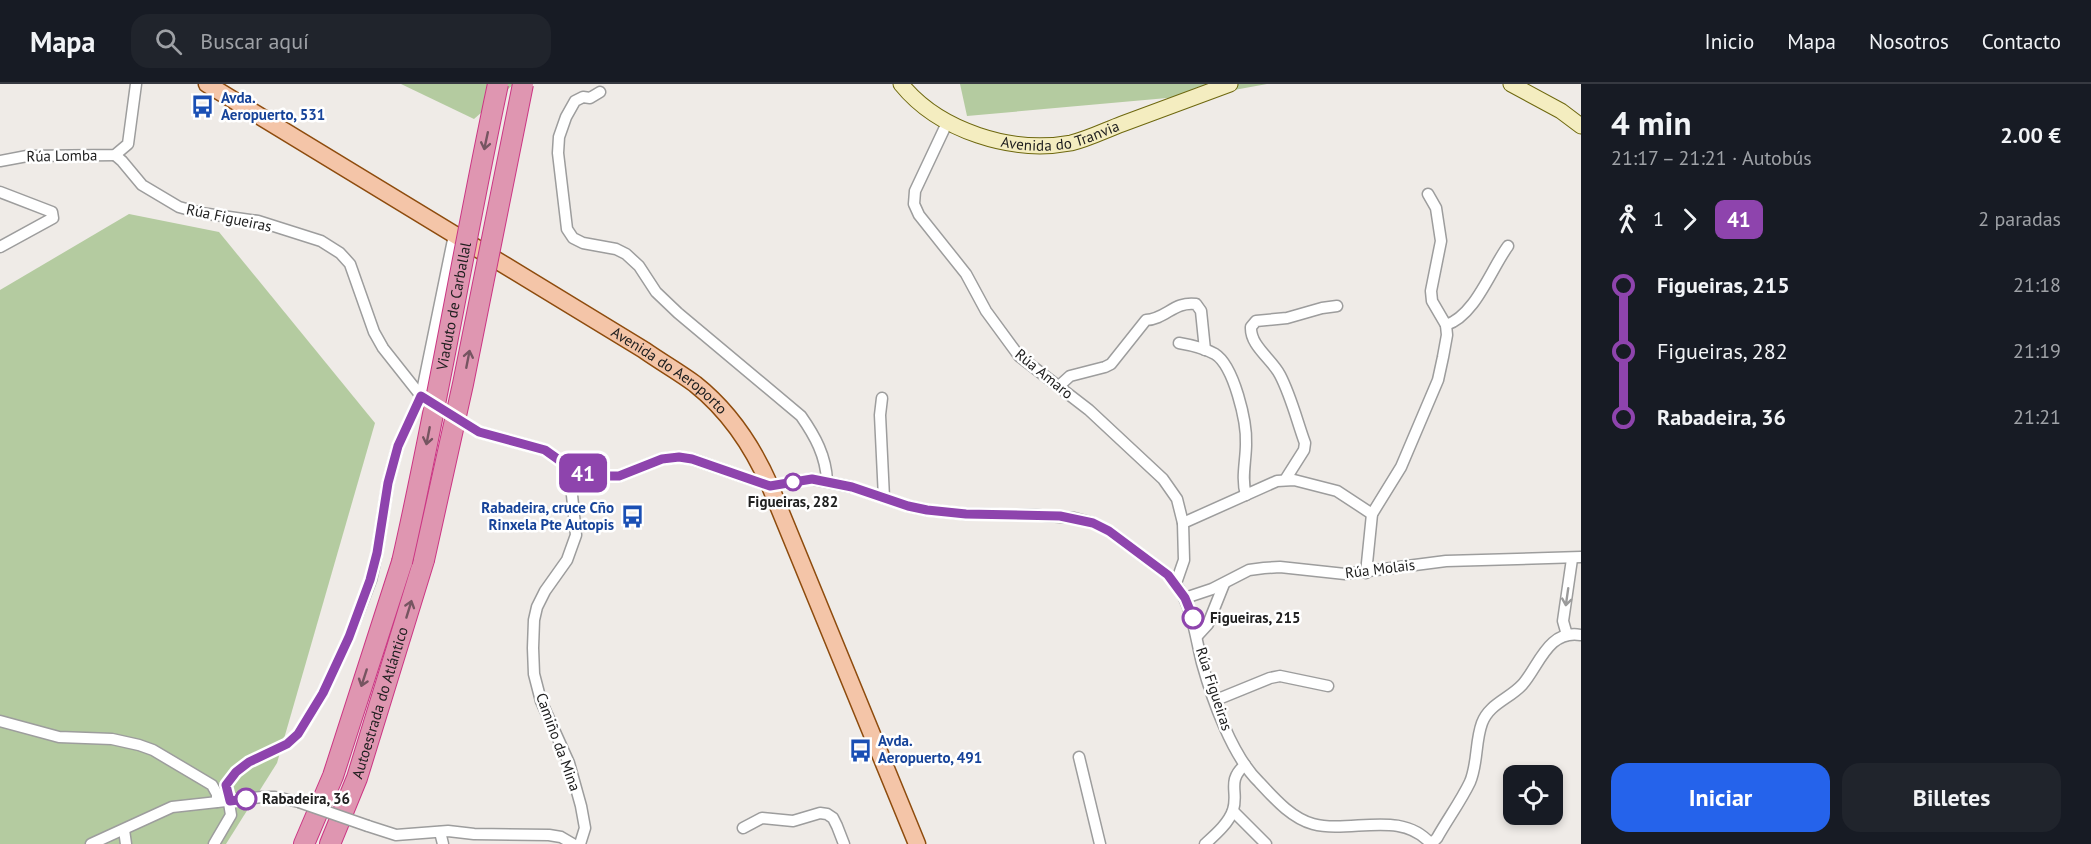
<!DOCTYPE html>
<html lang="es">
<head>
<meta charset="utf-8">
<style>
  :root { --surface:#171b24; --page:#20242c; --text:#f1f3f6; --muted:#9ea1a6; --line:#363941; --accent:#2563eb }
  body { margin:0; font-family:"PT Sans",sans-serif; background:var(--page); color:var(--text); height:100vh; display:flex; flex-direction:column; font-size:22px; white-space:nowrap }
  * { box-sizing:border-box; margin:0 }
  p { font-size:20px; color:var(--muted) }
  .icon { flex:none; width:33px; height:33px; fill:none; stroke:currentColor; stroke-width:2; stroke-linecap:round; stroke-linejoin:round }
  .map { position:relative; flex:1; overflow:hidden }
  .side { display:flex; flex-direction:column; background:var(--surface); width:510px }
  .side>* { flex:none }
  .badge { padding:0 12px; border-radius:9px; font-size:21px; line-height:39px }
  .controls { position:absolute; left:1503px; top:681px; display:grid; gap:12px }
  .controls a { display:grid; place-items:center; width:60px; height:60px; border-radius:12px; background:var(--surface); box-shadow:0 3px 9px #0003; font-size:30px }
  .map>.badge { position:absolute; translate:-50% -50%; box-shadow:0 0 0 3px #fff }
  .legs { display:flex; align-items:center; gap:9px; height:66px; padding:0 30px; font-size:20px }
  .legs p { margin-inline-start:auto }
  .headline { display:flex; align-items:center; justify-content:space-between; height:102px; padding:0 30px }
  h1 { font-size:33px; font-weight:600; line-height:45px }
  .button { display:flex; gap:12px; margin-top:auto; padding:12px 30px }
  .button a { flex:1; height:69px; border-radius:18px; background:var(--accent); color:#fff; font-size:24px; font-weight:600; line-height:69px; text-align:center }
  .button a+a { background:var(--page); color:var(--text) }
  ul { padding:0 30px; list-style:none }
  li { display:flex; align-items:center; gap:21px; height:66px; font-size:22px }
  li i { display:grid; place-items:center; width:9px; height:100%; margin:0 8px; background:currentColor }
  li i::after { content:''; width:15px; height:15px; margin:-8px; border:4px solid; border-radius:50%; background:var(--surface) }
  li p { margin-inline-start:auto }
  li:first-child i { background:linear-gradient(#0000 50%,currentColor 0) }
  li:last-child i { background:linear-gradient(currentColor 50%,#0000 0) }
  header { display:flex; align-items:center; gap:36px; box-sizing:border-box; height:84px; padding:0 30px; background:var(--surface); border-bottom:2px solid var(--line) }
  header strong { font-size:28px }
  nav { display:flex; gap:33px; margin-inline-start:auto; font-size:21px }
  .search { width:420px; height:54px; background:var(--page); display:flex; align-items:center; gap:15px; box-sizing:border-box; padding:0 21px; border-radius:18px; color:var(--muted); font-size:22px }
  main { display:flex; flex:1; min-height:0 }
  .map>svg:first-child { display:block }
  .forest { fill:#b4cba0 }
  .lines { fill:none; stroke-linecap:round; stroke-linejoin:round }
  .minor-casing { stroke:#9d9d9d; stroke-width:13 }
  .secondary-casing { stroke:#6e680f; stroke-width:17 }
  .primary-casing { stroke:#8e4c0e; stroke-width:19 }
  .motorway-casing { stroke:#cb3684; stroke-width:22 }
  .minor { stroke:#fff; stroke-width:10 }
  .secondary { stroke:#f4edc0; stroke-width:15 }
  .primary { stroke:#f4c5a8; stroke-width:16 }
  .motorway { stroke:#df96b1; stroke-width:20 }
  .minor-bridge-casing { stroke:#9d9d9d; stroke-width:13; stroke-linecap:butt }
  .motorway-bridge-casing { stroke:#cb3684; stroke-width:22; stroke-linecap:butt }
  .minor-bridge { stroke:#fff; stroke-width:10 }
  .motorway-bridge { stroke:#df96b1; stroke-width:20 }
  .oneway { stroke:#765561 }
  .oneway2 { stroke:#9b9b9b }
  .line-1-casing { stroke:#fff; stroke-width:14 }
  .line-1 { stroke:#8e44ad; stroke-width:9 }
  .stop-1-dot { fill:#fff; stroke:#8e44ad; stroke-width:3 }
  .labels { text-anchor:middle; stroke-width:5; stroke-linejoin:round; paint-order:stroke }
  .transit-label { font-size:15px; font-weight:bold; fill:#164399; stroke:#fff; text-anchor:start }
  .street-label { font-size:15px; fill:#202020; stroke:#fff }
  .stop-label { font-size:15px; font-weight:bold; fill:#202020; stroke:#fff; text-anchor:start }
</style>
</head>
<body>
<header>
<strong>Mapa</strong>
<div class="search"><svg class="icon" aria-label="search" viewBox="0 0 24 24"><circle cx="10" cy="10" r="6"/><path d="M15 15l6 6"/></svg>Buscar aquí</div>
<nav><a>Inicio</a><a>Mapa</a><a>Nosotros</a><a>Contacto</a></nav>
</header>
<main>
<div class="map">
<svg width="1581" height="760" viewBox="0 0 1581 760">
  <rect width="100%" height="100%" fill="#efebe7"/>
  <g class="forest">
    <polygon points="401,0 514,0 474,35"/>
    <polygon points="960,0 1267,0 1212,10 967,32"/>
    <polygon points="129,130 219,148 375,339 277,679 226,760 0,760 0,206"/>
  </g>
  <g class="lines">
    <defs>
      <g id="minor">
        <path d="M600,8L590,14L583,13L575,17L566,33L559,53L558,69L567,145L573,154L583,159L616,165L626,170L639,182L656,208L678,229L801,332C815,352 826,372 827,397"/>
        <polyline points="947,39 915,107 914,120 919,131 966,190 986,227 1019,272 1089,326 1163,395 1177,415 1183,439 1184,476 1176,499"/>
        <path d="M115,71L122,77L142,101L179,123L201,129L258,137L321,157L340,169L350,180L374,248L383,264L421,312L479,348L545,366L573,386L590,392H619L662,375L679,373L692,375L770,402L811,395L852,403L908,422L927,426L966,430L1036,431L1074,434L1093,439L1109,447L1168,491C1192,515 1194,547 1202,579C1212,615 1232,672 1259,698C1274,714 1291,734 1313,740C1351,750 1401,725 1431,760"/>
        <polyline points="0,77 27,72 115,71 128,60 136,0"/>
        <polyline points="0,108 52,128 53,134 0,163"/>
        <path d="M1446,241C1475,232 1491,185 1508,162"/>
        <path d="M1179,259C1191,261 1204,264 1215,270C1234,282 1247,338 1246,360C1246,377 1241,394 1246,411"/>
        <path d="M1059,302L1070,292L1105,283L1111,280L1146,236C1166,235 1174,217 1196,220L1201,227L1205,266"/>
        <polyline points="882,314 880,331 884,414"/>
        <polyline points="573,386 571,401 576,451 567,476 545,507 537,523 534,536 533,564 534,590 541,617 569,679 581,722 585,744 580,760"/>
        <path d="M1285,396L1304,366L1305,359C1297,337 1291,312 1280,291C1272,275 1250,262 1251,243L1256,237L1287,234L1322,224L1337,222"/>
        <polyline points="1183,439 1277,397 1294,396 1337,407 1372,430"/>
        <polyline points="1366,489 1372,430 1401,383 1438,296 1443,273 1447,251 1446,241 1432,217 1431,207 1441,157 1436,124 1428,110"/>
        <polyline points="1185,514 1212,505 1249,486 1264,484 1280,483 1345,490 1446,477 1581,473"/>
        <polyline points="1567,551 1563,537 1572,475"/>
        <polyline points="1197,552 1208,540 1224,500"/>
        <polyline points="1216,616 1270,594 1280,592 1328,602"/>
        <polyline points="0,637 59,653 112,655 139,661 153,666 212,701 217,710 217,718"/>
        <polyline points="1079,673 1100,760"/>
        <polyline points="1233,727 1266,760"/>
        <polyline points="368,742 396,751 448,747 474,750 549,751 561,753 573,760"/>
        <polyline points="743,744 762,734 793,737 820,729 827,730 833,734 837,742 844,760"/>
        <polyline points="124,746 126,760"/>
        <polyline points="440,748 443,760"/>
        <polyline points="91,760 172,723 262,713 275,713 299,718"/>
        <polyline points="214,760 231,731 226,701 236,688 249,678 287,660 298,650 323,609 349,553 371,496 377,469 388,399 398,362 421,312 454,151"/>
        <path d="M1205,760C1215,751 1229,739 1233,726C1239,708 1226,697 1245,681"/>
        <path d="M1431,760L1437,754C1447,736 1461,717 1470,698C1478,679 1475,658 1482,639C1489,620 1509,615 1522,601C1539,582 1548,545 1581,551"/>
      </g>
      <g id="secondary">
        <path id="s1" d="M901,0C939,47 1012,70 1071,59C1088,55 1106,46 1122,40C1158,27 1194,13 1230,0"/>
        <polyline points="1511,0 1561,27 1581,42"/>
      </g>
      <g id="primary">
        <path id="s2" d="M207,0L644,266C661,278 679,288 695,300C729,327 753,363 770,402L917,760"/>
      </g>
      <g id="motorway">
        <polyline points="304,760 333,692 402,478"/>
        <path id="s3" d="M330,760L357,694L424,476"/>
      </g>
    </defs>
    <use href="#minor" class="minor-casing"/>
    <use href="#secondary" class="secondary-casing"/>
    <use href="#primary" class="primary-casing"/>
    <use href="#motorway" class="motorway-casing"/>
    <use href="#minor" class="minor"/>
    <use href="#secondary" class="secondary"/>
    <use href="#primary" class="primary"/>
    <use href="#motorway" class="motorway"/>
    <defs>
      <polyline id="minor-bridge" points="299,718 368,742"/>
      <g id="motorway-bridge">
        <polyline points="424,476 463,300 523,0"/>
        <path id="s4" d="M402,478C438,320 464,159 498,0"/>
      </g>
    </defs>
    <use href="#minor-bridge" class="minor-bridge-casing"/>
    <use href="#motorway-bridge" class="motorway-bridge-casing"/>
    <use href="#minor-bridge" class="minor-bridge"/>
    <use href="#motorway-bridge" class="motorway-bridge"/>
  </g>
  <defs><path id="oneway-shaft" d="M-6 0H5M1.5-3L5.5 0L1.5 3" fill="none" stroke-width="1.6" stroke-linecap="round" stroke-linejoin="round" transform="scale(1.5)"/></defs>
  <g class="oneway">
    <use href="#oneway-shaft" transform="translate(486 57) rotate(102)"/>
    <use href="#oneway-shaft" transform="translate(468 275) rotate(-79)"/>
    <use href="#oneway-shaft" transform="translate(428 352) rotate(101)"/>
    <use href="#oneway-shaft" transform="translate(409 525) rotate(-73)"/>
    <use href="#oneway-shaft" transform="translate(364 594) rotate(108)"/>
  </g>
  <use class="oneway2" href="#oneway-shaft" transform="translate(1567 513) rotate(98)"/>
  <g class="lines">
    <defs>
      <polyline id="line-1" points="246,715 230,717 226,701 236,688 249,678 287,660 298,650 323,609 349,553 370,496 377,469 388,399 398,362 421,312 479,348 545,366 573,386 590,392 619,392 662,375 679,373 692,375 770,402 812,395 852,403 908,422 927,426 966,430 1060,432 1093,439 1109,447 1168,491 1185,514 1193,534"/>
    </defs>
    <use href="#line-1" class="line-1-casing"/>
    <use href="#line-1" class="line-1"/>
  </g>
  <defs>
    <symbol id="bus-bare" viewBox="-9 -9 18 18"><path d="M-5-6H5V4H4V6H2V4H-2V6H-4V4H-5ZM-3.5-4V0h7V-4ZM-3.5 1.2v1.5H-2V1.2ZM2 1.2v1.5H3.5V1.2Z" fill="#1a4fb4" stroke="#fff" stroke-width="2.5" paint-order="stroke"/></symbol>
  </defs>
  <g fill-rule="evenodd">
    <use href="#bus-bare" x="186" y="6" width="33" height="33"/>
    <use href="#bus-bare" x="616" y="416" width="33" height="33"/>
    <use href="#bus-bare" x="844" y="650" width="33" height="33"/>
  </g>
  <g class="stop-1-dot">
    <circle cx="793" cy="398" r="8"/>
    <circle cx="1193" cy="534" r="10"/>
    <circle cx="246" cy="715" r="10"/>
  </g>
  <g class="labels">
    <g class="transit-label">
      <text x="221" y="19">Avda.<tspan x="221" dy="17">Aeropuerto, 531</tspan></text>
      <text x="614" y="429" text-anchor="end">Rabadeira, cruce Cño<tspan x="614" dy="17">Rinxela Pte Autopis</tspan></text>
      <text x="878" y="662">Avda.<tspan x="878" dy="17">Aeropuerto, 491</tspan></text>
    </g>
    <g class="street-label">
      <text dy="5" stroke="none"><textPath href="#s1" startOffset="178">Avenida do Tranvia</textPath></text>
      <text transform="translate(62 72) rotate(-1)" y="5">Rúa Lomba</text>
      <text transform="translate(229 134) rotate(12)" y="5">Rúa Figueiras</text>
      <text dy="5" stroke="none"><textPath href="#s4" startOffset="261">Viaduto de Carballal</textPath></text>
      <text dy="5" stroke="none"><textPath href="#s2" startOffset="544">Avenida do Aeroporto</textPath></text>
      <text transform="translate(1044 290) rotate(39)" y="5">Rúa Amaro</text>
      <text transform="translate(1380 485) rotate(-7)" y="5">Rúa Molais</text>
      <text transform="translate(1214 605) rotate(72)" y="5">Rúa Figueiras</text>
      <text dy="5" stroke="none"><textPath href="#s3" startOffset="150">Autoestrada do Atlántico</textPath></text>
      <text transform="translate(558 658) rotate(70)" y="5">Camiño da Mina</text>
    </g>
    <g class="stop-label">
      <text x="793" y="423" text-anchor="middle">Figueiras, 282</text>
      <text x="1210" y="539">Figueiras, 215</text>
      <text x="262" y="720">Rabadeira, 36</text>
    </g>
  </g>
</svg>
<div class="controls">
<a><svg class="icon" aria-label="locate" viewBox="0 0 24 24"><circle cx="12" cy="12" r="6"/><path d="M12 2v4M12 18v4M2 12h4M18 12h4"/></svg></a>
</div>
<b class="badge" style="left:583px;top:389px;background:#8e44ad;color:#fff">41</b>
</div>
<section class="side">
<div class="headline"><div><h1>4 min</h1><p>21:17 – 21:21 · Autobús</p></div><b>2.00 €</b></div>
<div class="legs"><svg class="icon" aria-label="walk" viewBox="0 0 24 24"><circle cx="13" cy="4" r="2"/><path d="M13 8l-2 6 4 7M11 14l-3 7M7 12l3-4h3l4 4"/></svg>1<svg class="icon" aria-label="forward" viewBox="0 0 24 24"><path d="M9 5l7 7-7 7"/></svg><b class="badge" style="background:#8e44ad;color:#fff">41</b><p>2 paradas</p></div>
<ul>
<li><i style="color:#8e44ad"></i><b>Figueiras, 215</b><p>21:18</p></li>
<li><i style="color:#8e44ad"></i><span>Figueiras, 282</span><p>21:19</p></li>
<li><i style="color:#8e44ad"></i><b>Rabadeira, 36</b><p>21:21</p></li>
</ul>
<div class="button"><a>Iniciar</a><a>Billetes</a></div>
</section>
</main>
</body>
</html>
